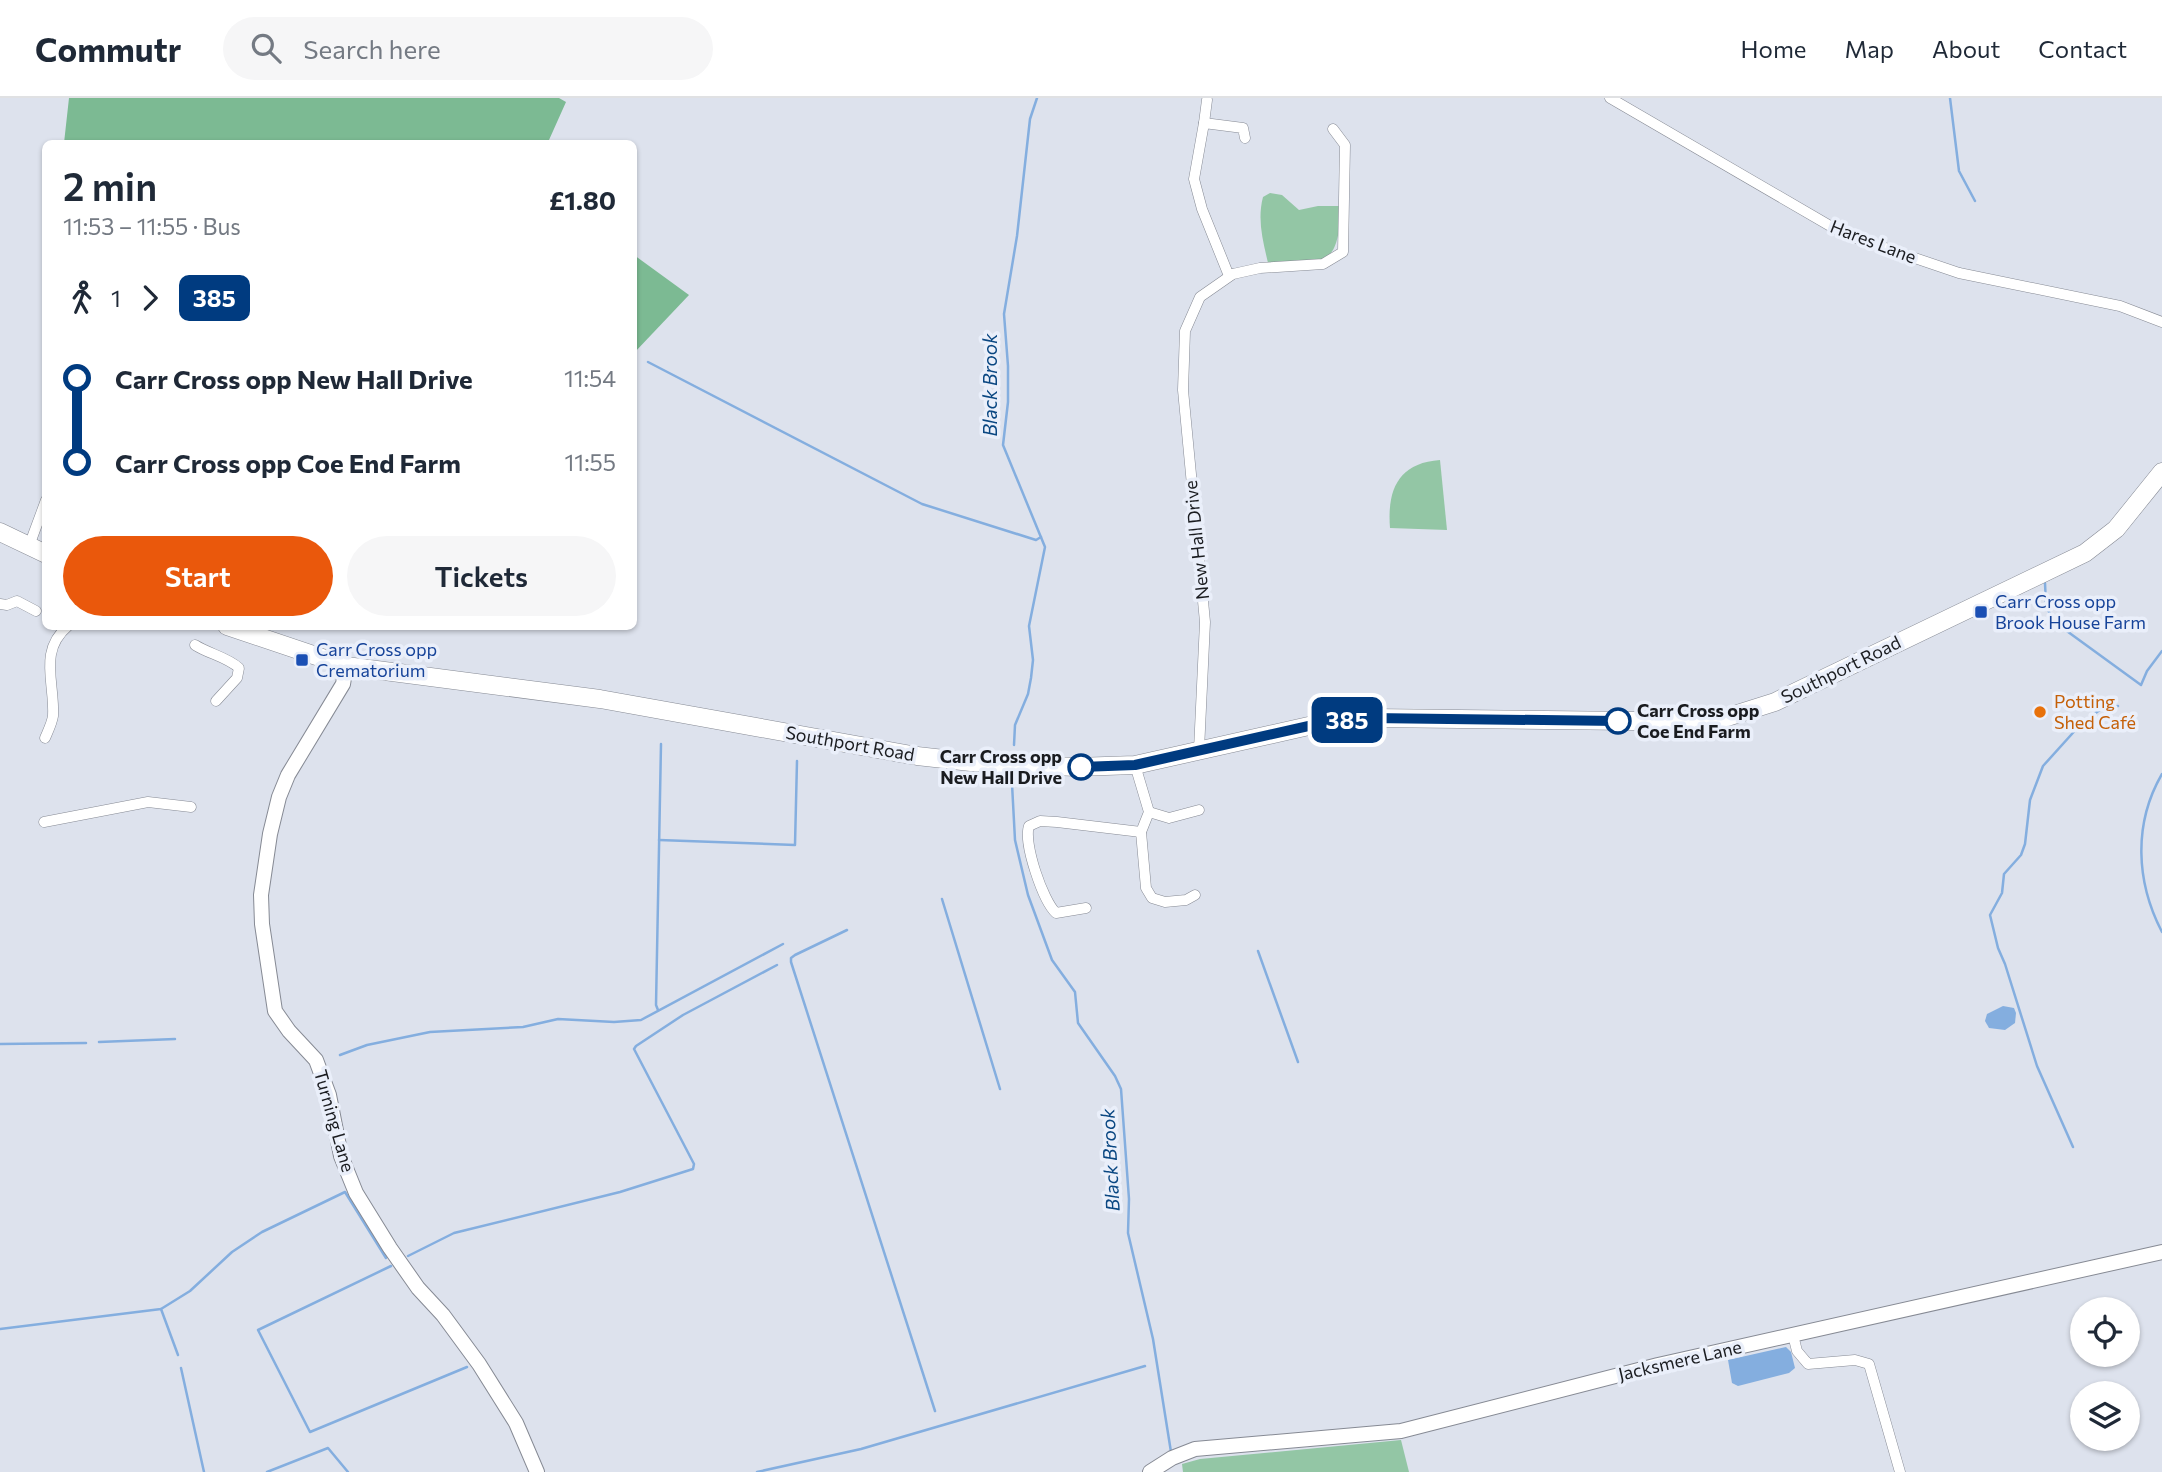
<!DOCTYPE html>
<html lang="en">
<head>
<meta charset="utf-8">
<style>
  :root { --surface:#fff; --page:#f6f6f7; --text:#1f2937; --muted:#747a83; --line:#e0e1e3; --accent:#ea580c }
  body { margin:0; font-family:Commissioner,sans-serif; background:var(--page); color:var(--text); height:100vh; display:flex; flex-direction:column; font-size:26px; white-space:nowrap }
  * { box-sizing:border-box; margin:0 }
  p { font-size:23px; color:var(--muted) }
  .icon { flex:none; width:38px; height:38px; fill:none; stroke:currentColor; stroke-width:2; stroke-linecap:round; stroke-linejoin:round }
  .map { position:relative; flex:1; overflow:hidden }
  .details { position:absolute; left:42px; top:42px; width:595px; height:490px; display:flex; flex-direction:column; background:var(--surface); border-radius:10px; box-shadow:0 2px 5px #0004 }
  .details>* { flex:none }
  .badge { padding:0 14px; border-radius:10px; font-size:24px; line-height:46px }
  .controls { position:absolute; left:2070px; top:1199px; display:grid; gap:14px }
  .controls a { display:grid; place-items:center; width:70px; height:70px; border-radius:50%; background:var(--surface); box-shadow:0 2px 5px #0004; font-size:35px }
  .map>.badge { position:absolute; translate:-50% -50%; box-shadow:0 0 0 4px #fff }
  .legs { display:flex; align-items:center; gap:10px; height:77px; padding:0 21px; font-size:23px }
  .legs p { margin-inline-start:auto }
  .head { display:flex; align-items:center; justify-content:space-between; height:119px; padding:0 21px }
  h1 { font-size:38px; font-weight:600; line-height:52px }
  .primary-button { display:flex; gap:14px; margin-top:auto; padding:14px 21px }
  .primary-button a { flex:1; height:80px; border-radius:42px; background:var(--accent); color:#fff; font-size:28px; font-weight:600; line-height:80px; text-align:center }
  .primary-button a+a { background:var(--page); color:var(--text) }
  ul { padding:0 21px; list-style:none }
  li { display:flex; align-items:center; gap:24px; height:84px; font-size:26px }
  li i { display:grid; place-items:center; width:10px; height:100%; margin:0 9px; background:currentColor }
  li i::after { content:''; width:18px; height:18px; margin:-9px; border:5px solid; border-radius:50%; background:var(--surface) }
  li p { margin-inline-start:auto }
  li:first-child i { background:linear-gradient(#0000 50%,currentColor 0) }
  li:last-child i { background:linear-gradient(currentColor 50%,#0000 0) }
  header { display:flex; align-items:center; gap:42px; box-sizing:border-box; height:98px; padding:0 35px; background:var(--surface); border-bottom:2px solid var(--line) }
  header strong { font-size:33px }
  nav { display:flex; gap:38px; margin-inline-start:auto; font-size:24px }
  .search { width:490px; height:63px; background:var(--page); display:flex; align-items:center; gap:18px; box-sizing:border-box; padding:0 24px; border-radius:38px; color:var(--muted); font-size:26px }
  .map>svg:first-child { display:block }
  .green { fill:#93c6a5 }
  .forest { fill:#7cba93 }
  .water { fill:#84aedf }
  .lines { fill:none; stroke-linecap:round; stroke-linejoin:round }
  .stream { stroke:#84aedf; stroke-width:2.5 }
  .street-casing { stroke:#868a94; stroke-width:11 }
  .secondary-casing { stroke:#868a94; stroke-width:16 }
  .highway-casing { stroke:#868a94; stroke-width:19 }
  .street { stroke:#fff; stroke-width:10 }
  .secondary { stroke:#fff; stroke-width:14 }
  .highway { stroke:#fff; stroke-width:18 }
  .line-1-casing { stroke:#fff; stroke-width:16 }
  .line-1 { stroke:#003b80; stroke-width:10 }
  .transit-dot { fill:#1a4fb4; stroke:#eaeffa; stroke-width:2.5 }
  .food-dot { fill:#e8710a; stroke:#eaeffa; stroke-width:2.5 }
  .stop-1-dot { fill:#fff; stroke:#003b80; stroke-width:3.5 }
  .labels { text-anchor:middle; stroke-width:7; stroke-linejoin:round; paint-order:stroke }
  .street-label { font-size:18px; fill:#1a1c20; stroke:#eaeffa }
  .transit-label { font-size:18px; fill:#164399; stroke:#eaeffa; text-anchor:start }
  .food-label { font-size:18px; fill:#c56008; stroke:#eaeffa; text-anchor:start }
  .stop-label { font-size:18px; font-weight:bold; fill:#1a1c20; stroke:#eaeffa; text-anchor:start }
  .water-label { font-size:19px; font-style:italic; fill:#0a4782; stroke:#eaeffa }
</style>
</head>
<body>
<header>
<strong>Commutr</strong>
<div class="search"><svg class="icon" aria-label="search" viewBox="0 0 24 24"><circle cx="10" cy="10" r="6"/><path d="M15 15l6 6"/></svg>Search here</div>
<nav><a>Home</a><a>Map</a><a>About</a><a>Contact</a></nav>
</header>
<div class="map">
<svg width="2162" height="1374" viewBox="0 0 2162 1374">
  <rect width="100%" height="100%" fill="#dde2ed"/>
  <g class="green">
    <path d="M1270,95L1282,97L1299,112L1318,108H1341C1338,173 1325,163 1268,165C1263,143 1257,122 1263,99Z"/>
    <path d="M1440,362L1447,432L1390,430C1387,392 1398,365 1440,362Z"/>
    <polygon points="1401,1342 1409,1374 1183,1374 1182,1366 1200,1361"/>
  </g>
  <g class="forest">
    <polygon points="69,0 559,0 566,4 549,42 550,45 64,45"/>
    <polygon points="634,157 689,197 634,255"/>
  </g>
  <g class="water">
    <polygon points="2003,908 2014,910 2016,915 2015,925 2005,932 1989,930 1985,923 1987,916"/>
    <polygon points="1786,1249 1791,1254 1795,1270 1789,1275 1738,1288 1732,1285 1728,1262"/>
  </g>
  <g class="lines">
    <g class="stream">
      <polyline points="1950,0 1959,73 1975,103"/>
      <polyline points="648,264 922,406 1036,442 1041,439"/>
      <polyline points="2045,485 2046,507 2053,523 2141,587 2147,573 2162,553"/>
      <polyline points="1014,647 1015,627 1028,596 1031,580 1033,562 1029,528 1045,449 1003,347 1008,304 1008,268 1004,216 1017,138 1030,21 1037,0"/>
      <path d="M2162,676C2133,726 2136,784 2162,834"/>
      <polyline points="1012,686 1015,742 1028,797 1052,862 1075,894 1078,925 1115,978 1121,991 1129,1101 1128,1135 1153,1241 1171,1354"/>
      <polyline points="659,742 795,747 797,663"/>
      <polyline points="942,801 1000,991"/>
      <polyline points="847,832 795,857 791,860 791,864 935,1313"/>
      <polyline points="1258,853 1298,964"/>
      <polyline points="658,912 656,907 661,646"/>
      <polyline points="99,944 175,941"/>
      <polyline points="0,946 86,945"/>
      <polyline points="340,957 367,947 430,934 523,929 558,921 614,924 641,922 783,846"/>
      <polyline points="2073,1049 2037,968 2005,866 1998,850 1990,817 2002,795 2004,776 2021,757 2025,746 2030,702 2043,668 2080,627 2101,611 2118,608"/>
      <polyline points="408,1158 454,1135 620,1094 693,1071 694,1066 634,951 636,948 683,917 777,867"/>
      <polyline points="391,1168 258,1232 310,1334 467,1269"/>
      <polyline points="161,1211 178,1257"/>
      <polyline points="0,1231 161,1211 190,1193 232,1154 262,1134 345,1094 386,1160"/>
      <polyline points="181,1270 204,1374"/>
      <polyline points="267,1374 328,1350 348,1374"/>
      <polyline points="757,1374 861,1351 1145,1268"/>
    </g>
    <defs>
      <g id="street">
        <polyline points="1610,0 1844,136 1959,175 2120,208 2162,224"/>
        <polyline points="1204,25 1207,2"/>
        <polyline points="1232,176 1229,178 1202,111 1194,81 1204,25 1243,30 1245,40"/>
        <polyline points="29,448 46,402"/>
        <polyline points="0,506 7,507 17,503 36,513"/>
        <path d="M195,547C209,556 227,559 239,570L237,580L216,603"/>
        <path d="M45,640C48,633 52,625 53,618C55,585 38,553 68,528"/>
        <polyline points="1199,652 1205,524 1183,292 1185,233 1200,199 1233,176 1260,170 1323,166 1343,154 1345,47 1333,31"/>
        <polyline points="1135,667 1149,714 1141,734 1146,790 1152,800 1165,804 1186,802 1195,797"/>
        <polyline points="1149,714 1169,720 1199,712"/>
        <polyline points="44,724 148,704 191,709"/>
        <path d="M1086,810L1056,815C1043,803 1023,745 1029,728L1040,723L1057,724L1141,734"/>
        <polyline points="1793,1237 1797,1253 1808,1266 1855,1262 1869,1266 1900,1374"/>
      </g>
      <g id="secondary">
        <polyline points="346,568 343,586 288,677 279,699 270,736 261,797 262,826 275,913 289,933 316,962 329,997 341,1058 356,1095 390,1150 418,1190 443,1217 479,1266 516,1325 537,1374"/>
        <polyline points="1150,1374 1172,1360 1195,1351 1401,1333 1658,1267 2162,1154"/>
      </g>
      <g id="highway">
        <polyline points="0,434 46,456"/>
        <polyline points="227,528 346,568 600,601 917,658 971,664 1076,669 1135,667 1322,625 1371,620 1632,623 1718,622 1775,604 2085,455 2116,431 2162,374"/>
      </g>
    </defs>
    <use href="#street" class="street-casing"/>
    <use href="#secondary" class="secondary-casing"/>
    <use href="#highway" class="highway-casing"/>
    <use href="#street" class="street"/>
    <use href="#secondary" class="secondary"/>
    <use href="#highway" class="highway"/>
  </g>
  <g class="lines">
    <defs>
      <polyline id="line-1" points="1081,669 1135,667 1322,625 1371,620 1618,623"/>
    </defs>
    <use href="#line-1" class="line-1-casing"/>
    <use href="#line-1" class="line-1"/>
  </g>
  <g class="transit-dot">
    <rect x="1974" y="507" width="14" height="14" rx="3.5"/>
    <rect x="295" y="555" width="14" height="14" rx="3.5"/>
  </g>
  <circle class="food-dot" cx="2040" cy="614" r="7"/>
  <g class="stop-1-dot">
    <circle cx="1618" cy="623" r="12"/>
    <circle cx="1081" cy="669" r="12"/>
  </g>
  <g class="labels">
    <g class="street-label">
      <text transform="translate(1873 144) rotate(21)" y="6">Hares Lane</text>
      <text transform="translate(1197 442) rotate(-96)" y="6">New Hall Drive</text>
      <text transform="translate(1841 572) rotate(-26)" y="6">Southport Road</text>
      <text transform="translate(850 646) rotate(10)" y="6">Southport Road</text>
      <text transform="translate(334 1023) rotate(74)" y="6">Turning Lane</text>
      <text transform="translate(1680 1263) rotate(-13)" y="6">Jacksmere Lane</text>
    </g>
    <g class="transit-label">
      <text x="1995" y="510">Carr Cross opp<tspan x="1995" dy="21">Brook House Farm</tspan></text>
      <text x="316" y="558">Carr Cross opp<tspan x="316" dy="21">Crematorium</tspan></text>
    </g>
    <g class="food-label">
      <text x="2054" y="610">Potting<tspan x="2054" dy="21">Shed Café</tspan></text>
    </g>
    <g class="stop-label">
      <text x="1637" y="619">Carr Cross opp<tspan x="1637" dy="21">Coe End Farm</tspan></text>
      <text x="1062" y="665" text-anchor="end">Carr Cross opp<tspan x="1062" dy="21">New Hall Drive</tspan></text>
    </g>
    <g class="water-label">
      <text transform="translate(990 287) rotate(-90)" y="7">Black Brook</text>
      <text transform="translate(1110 1062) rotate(-93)" y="7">Black Brook</text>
    </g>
  </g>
</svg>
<div class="controls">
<a><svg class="icon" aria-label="locate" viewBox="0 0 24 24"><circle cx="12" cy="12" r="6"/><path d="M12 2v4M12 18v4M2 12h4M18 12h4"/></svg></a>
<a><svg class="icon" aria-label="layers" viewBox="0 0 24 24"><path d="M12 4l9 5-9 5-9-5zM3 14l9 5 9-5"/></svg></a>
</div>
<b class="badge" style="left:1347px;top:622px;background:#003b80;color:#fff">385</b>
<section class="details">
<div class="head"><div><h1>2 min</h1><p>11:53 – 11:55 · Bus</p></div><b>£1.80</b></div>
<div class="legs"><svg class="icon" aria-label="walk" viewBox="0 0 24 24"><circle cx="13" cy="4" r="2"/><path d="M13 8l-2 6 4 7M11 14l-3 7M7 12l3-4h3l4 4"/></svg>1<svg class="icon" aria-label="forward" viewBox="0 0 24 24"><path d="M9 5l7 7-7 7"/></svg><b class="badge" style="background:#003b80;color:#fff">385</b></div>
<ul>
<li><i style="color:#003b80"></i><b>Carr Cross opp New Hall Drive</b><p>11:54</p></li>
<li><i style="color:#003b80"></i><b>Carr Cross opp Coe End Farm</b><p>11:55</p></li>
</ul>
<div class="primary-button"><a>Start</a><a>Tickets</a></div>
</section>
</div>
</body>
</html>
